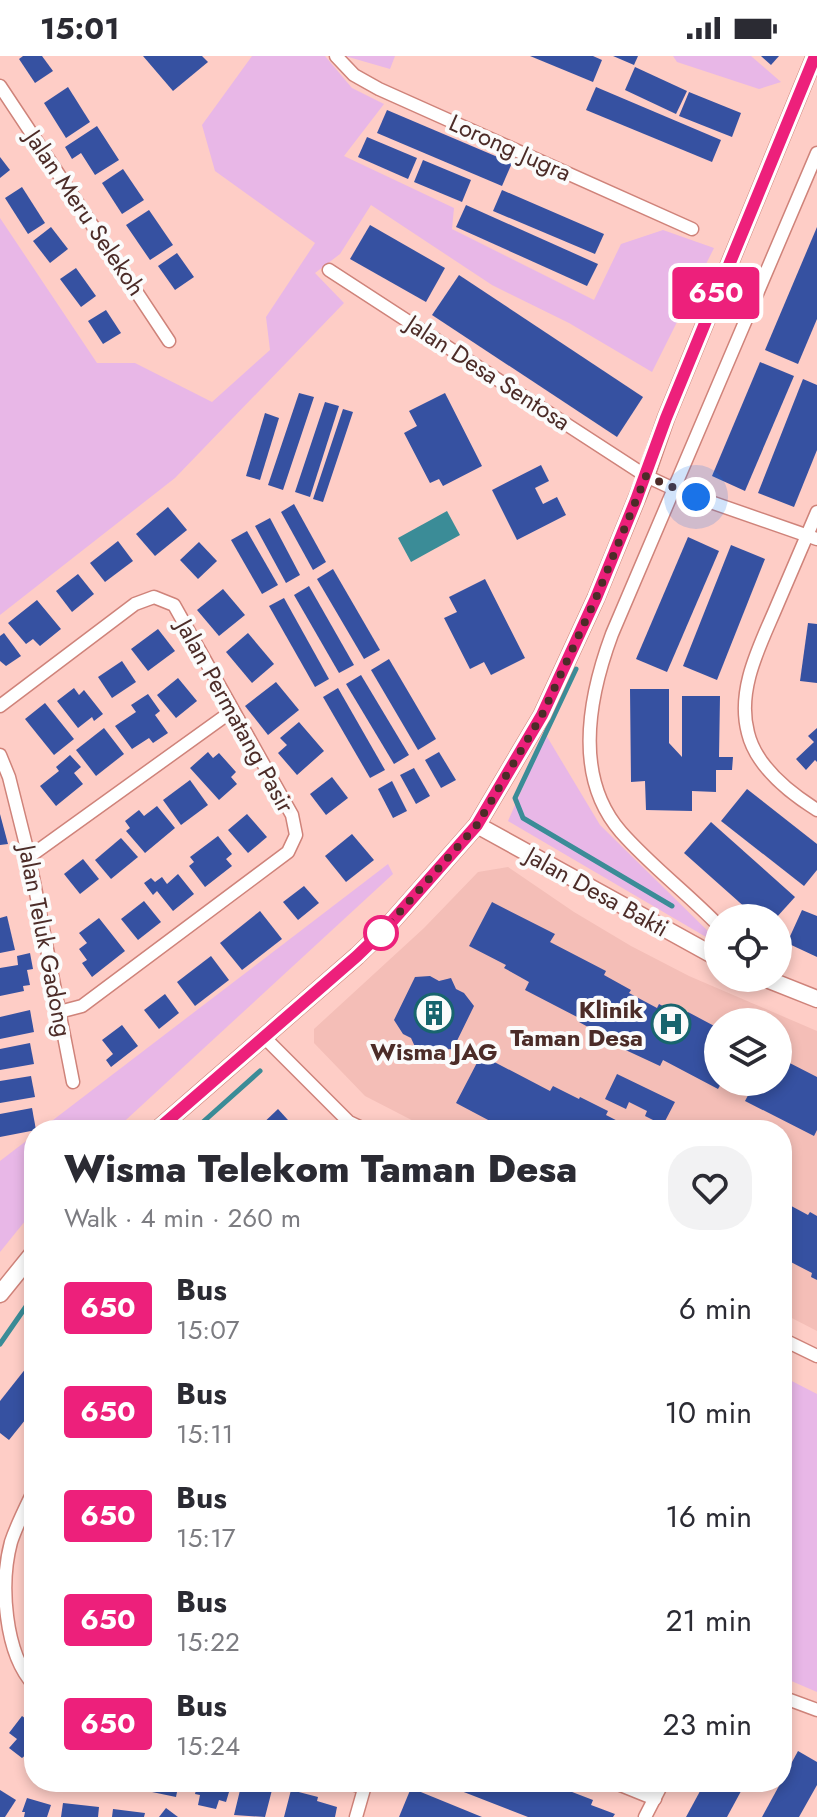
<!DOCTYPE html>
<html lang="en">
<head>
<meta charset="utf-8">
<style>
  :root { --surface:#fff; --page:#f2f2f3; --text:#2b2b33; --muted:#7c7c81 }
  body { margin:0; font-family:Jost,sans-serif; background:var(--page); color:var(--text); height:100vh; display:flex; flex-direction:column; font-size:30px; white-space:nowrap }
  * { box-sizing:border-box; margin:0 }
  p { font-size:26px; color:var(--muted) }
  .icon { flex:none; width:44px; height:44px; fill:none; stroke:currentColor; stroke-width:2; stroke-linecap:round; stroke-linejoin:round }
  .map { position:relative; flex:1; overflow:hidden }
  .sheet { position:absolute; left:24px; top:1064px; width:768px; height:672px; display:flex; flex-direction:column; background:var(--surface); border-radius:32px; box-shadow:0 4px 12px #0003 }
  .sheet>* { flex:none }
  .badge { padding:0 16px; border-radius:6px; font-size:28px; line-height:52px }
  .buttons { position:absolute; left:704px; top:848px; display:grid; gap:16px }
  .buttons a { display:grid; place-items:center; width:88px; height:88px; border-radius:50%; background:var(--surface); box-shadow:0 4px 12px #0003; font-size:40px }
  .you { position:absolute; width:40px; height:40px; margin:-20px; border:6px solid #fff; border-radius:50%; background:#1a73e8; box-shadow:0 0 0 12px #1a73e833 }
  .map>.badge { position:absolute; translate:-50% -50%; box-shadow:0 0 0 4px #fff }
  .round { display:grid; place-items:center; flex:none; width:84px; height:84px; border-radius:32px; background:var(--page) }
  .summary { display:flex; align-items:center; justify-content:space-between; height:136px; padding:0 40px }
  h1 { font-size:38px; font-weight:800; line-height:60px }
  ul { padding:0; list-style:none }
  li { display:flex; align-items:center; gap:24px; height:104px; padding:0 40px }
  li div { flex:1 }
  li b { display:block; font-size:30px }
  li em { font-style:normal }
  li .badge { min-width:88px; font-weight:700; text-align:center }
  .status { display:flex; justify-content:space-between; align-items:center; height:56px; padding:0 40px; background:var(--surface); direction:ltr }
  .status svg { height:22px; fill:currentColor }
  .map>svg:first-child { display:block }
  .built { fill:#f4beb7; fill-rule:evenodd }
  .green { fill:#e8b7e7 }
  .water { fill:#3b8c97 }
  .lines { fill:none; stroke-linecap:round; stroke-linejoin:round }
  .stream { stroke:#3b8c97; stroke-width:5 }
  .building { fill:#3651a1 }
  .street-casing { stroke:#cf837a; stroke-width:15 }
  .secondary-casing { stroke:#cf837a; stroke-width:19 }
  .street { stroke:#fff; stroke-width:12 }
  .secondary { stroke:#fff; stroke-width:16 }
  .line-casing { stroke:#fff; stroke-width:18 }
  .line { stroke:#ed207b; stroke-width:12 }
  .walk { stroke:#4c2c28; stroke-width:8; stroke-dasharray:0 14.4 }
  .stop-dot { fill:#fff; stroke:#ed207b; stroke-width:4 }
  .labels { text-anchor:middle; stroke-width:8; stroke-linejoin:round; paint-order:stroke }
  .street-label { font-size:24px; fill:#4c2c28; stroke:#fbfbfb }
  .poi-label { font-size:24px; font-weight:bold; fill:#4c2c28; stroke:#fbfbfb; text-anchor:end }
</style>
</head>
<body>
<div class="status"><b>15:01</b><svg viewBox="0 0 49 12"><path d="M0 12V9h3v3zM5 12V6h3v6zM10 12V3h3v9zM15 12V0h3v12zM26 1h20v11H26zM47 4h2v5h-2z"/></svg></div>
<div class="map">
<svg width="817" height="1761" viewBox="0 0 817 1761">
  <rect width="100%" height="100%" fill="#fecdc6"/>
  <path class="built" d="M508,811L574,856L631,890L689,920L817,975V1275L782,1257V1074H431L365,1040L314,987V973L424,872L478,816ZM718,966H778V1026H718Z"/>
  <g class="green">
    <polygon points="252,0 325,0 352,32 384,48 344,100 454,152 452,173 594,244 621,188 663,174 714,192 652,316 569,267 492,229 371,149 340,198 315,217 344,247 175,422 0,559 0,162 97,307 135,307 212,346 270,294 266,261 315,187 215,115 202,69"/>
    <polygon points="345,0 395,0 390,13"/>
    <polygon points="673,0 751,0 781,26 759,33 677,6"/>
    <polygon points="546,679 600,769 718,885 718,888 508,765"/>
    <polygon points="388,808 393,818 115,1074 40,1074"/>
    <polygon points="34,1079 34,1154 0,1196 0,1105"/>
    <polygon points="782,1320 817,1338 817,1636 782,1621"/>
  </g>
  <polygon class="water" points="447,455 460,479 411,506 398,482"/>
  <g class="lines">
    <g class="stream">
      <polyline points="576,613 515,742 523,762 672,850"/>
      <polyline points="194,1074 260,1015"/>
      <polyline points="0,1288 34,1239"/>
    </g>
  </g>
  <g class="building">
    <polygon points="23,0 42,0 53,15 35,27 19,3"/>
    <polygon points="143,0 202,0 208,6 173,35"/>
    <polygon points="530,0 593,0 602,4 593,26"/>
    <polygon points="613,0 638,0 634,9"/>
    <polygon points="761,0 779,0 771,9"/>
    <polygon points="635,11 687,35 676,58 625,34"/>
    <polygon points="68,31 90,66 66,82 44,47"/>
    <polygon points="596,31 721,84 712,106 586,54"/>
    <polygon points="689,36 741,57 732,81 679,60"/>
    <polygon points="387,54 512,107 502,130 377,77"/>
    <polygon points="97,70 119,104 95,119 81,97 72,103 65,91"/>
    <polygon points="367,81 417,102 408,123 358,101"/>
    <polygon points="0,101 10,114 0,122"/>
    <polygon points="423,104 471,124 462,146 414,126"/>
    <polygon points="123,113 144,144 122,158 102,127"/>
    <polygon points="22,131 45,167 28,178 5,142"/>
    <polygon points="502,134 604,178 595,198 493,155"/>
    <polygon points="466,149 598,208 587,230 456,171"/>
    <polygon points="149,154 173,189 150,204 126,169"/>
    <polygon points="370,169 445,212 426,246 350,203"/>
    <polygon points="51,171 68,193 50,207 33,185"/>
    <polygon points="817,171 817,263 798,308 765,294"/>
    <polygon points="177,197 194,221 175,234 158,210"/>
    <polygon points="76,212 96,240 81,251 60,223"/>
    <polygon points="459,219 643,341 617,381 432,259"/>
    <polygon points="106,254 121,277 103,288 88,265"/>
    <polygon points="760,306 794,320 745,435 712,420"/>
    <polygon points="803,323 817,329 817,394 794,451 758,437"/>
    <polygon points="299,337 314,341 283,434 268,429"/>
    <polygon points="445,337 482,410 443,430 439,423 430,427 404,377 417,370 409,355"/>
    <polygon points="325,346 339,350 310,441 295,436"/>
    <polygon points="343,353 353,356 323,446 313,443"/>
    <polygon points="265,357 279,362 260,424 246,420"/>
    <polygon points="541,409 549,425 535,432 543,448 557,441 566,459 517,484 492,434"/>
    <polygon points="294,448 326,506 313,514 281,456"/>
    <polygon points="168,451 187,474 155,500 136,478"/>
    <polygon points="270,462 300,519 286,527 255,470"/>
    <polygon points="247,475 278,529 262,538 231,484"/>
    <polygon points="688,481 719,495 667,616 636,603"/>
    <polygon points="118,485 133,505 105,526 90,507"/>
    <polygon points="199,486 217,505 198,523 180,504"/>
    <polygon points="731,489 765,503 717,624 683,610"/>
    <polygon points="333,513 380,594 364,603 317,523"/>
    <polygon points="78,518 94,538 72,556 56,535"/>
    <polygon points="485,523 525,602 491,619 484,606 470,613 444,562 457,556 449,541"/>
    <polygon points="309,530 354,609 339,617 294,539"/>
    <polygon points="223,533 245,559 219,580 197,554"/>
    <polygon points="284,542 329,623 315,631 269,550"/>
    <polygon points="37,544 61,573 40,590 33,583 26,588 8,567"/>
    <polygon points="808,567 817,568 817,627 800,625"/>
    <polygon points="158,573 175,595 148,615 131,593"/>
    <polygon points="4,577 21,600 6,610 0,605 0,580"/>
    <polygon points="248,577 274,608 252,627 226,596"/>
    <polygon points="389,603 436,683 418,694 371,614"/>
    <polygon points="122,605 136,626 112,642 98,621"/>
    <polygon points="361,619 409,699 394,708 346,628"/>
    <polygon points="178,622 197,645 176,662 157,639"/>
    <polygon points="276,626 299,654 268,679 245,650"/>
    <polygon points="74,632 79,639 84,634 103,658 94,665 92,661 78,672 57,645"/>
    <polygon points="338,632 385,714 370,722 323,641"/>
    <polygon points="630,633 669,633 669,687 682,701 682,640 720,640 719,701 733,701 732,714 716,714 716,736 692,735 692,755 646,754 645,725 631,726"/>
    <polygon points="148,638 160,655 155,659 168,677 153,687 149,682 132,693 115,670 136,656 131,649"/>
    <polygon points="45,647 74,683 54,699 25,663"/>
    <polygon points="299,666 324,695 297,719 278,697 287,689 280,682"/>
    <polygon points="104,672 124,698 96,720 76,694"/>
    <polygon points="817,672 817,706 815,704 806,714 796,703 814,686 808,680"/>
    <polygon points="208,696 213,702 219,697 236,716 231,721 237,728 219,744 190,712"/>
    <polygon points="439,696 456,724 441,732 425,704"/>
    <polygon points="70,699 81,711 74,717 83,728 56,750 40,730 59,715 56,711"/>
    <polygon points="414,712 430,740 416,748 400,719"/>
    <polygon points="332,721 348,742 326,759 310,738"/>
    <polygon points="190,724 208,749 181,769 163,744"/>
    <polygon points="392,725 407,755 393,762 378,733"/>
    <polygon points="747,733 817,788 817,814 804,830 721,765"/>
    <polygon points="157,750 175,772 145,797 126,775 130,772 125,765 139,754 144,760"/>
    <polygon points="0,758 8,788 0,789"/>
    <polygon points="247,758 267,781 248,797 228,774"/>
    <polygon points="711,766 795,841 776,862 757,862 684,797"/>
    <polygon points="352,778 374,804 346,826 325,800"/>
    <polygon points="218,780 232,798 226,803 232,810 205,831 189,810 194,806 190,801"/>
    <polygon points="121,782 138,801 111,823 95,804"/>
    <polygon points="83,803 99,823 80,838 64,818"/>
    <polygon points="178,818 194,838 173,855 157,835 153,839 144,827 151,822 155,826 162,821 167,828"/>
    <polygon points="304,830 319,847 298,864 283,846"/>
    <polygon points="144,845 161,866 138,884 121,863"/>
    <polygon points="492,846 555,878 550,886 606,915 604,919 631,934 629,937 657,952 659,948 686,962 688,956 718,972 718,1026 722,1026 718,1033 663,1004 660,1010 604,984 606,981 579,966 581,963 525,934 529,926 504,912 506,909 469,890"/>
    <polygon points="802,854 817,860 817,901 787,887"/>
    <polygon points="260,855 282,883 242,914 220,887"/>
    <polygon points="7,860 15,894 0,897 0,862"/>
    <polygon points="99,862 125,895 92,921 82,907 87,904 79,893 87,887 79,877"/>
    <polygon points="30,897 33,913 27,914 30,929 23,930 24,935 0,940 0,912 18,909 17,900"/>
    <polygon points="211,900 229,924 195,950 177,926"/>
    <polygon points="430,920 439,925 451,922 456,933 464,937 474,950 453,993 437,994 428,990 427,992 416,993 411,982 403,978 394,964 415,921"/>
    <polygon points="165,938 179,957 159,973 144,954"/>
    <polygon points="30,954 34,976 0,983 0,961"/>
    <polygon points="122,969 138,990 111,1011 106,1004 113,998 102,984"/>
    <polygon points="30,987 34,1008 0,1014 0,993"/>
    <polygon points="481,999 550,1035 553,1030 579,1043 580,1041 608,1055 606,1059 635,1074 507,1074 456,1047"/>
    <polygon points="778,1001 817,1021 817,1074 814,1080 745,1045 755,1026 778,1026"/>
    <polygon points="617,1018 675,1046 663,1069 645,1060 647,1055 629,1046 626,1053 605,1043"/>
    <polygon points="31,1020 35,1041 0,1047 0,1025"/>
    <polygon points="32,1052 36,1074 0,1081 0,1058"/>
    <polygon points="278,1053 297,1074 256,1074"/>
    <polygon points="782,1145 808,1159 810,1156 817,1160 817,1224 811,1221 812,1217 785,1203 782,1208"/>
    <polygon points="34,1302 34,1353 9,1384 0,1377 0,1345"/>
    <polygon points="22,1660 34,1669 34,1692 22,1702 9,1692 17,1683 9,1677"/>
    <polygon points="798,1695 817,1706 817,1729 799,1761 762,1761"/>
    <polygon points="99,1726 127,1726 125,1734"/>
    <polygon points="154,1726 179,1726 176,1741 152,1736"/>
    <polygon points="198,1726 232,1726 226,1746 219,1744 216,1753 198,1749 200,1739 195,1738"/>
    <polygon points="242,1726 259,1727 258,1731 272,1734 265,1761 234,1759"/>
    <polygon points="438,1726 546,1726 593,1744 591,1749 615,1758 613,1761 528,1761"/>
    <polygon points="705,1726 746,1726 727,1761 686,1761"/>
    <polygon points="411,1732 482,1761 399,1761"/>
    <polygon points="0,1734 16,1744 5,1761 0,1761"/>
    <polygon points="291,1734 318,1741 317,1745 337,1751 335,1761 284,1761"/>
    <polygon points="27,1742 51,1749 47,1761 24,1761 25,1756 22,1756"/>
    <polygon points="63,1747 99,1751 98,1761 61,1761"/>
    <polygon points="166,1752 178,1761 159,1761"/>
    <polygon points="113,1753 145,1757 144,1761 112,1761"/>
  </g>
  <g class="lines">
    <defs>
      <g id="street">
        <polyline points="336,0 354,19 379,33 692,173"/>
        <polyline points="0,30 169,285"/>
        <polyline points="329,214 646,420 676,434 817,483"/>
        <path d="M817,456C804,486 791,517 778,547C761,588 736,632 748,677C756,710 790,737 817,754"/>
        <polyline points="0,650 135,548 154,541 174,549 292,759 296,779 288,796 82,950 59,956"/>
        <polyline points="0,699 9,721 29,801 73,1026"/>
        <polyline points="29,801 232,655"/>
        <path d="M718,869C687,837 651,810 621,776C573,721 589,640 612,578L817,97"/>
        <polyline points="265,982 349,1066 366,1074"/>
        <polyline points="782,1283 817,1300"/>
        <path d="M34,1434C26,1451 17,1468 11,1486C0,1527 4,1597 34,1629"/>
        <polyline points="782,1641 817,1654"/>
        <polyline points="346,1726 364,1732"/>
        <polyline points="613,1726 655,1743"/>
        <polyline points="356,1761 366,1726"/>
        <polyline points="645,1761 663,1726"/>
      </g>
      <g id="secondary">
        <polyline points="477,769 718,902"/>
        <polyline points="764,922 817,943"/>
        <polyline points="157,1074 357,900 387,871 477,769 542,659 596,542 646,420 666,362 815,0"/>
        <polyline points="0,1238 34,1196"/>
      </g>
    </defs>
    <use href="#street" class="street-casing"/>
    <use href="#secondary" class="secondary-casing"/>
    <use href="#street" class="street"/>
    <use href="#secondary" class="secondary"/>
  </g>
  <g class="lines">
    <defs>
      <polyline id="line" points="157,1074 357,900 387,871 477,769 542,659 596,542 636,444 666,362 815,0"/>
    </defs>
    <use href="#line" class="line-casing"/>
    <use href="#line" class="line"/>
    <polyline class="walk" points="381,877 477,769 542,659 596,542 646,420 696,441"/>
  </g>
  <defs>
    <symbol id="building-ring" viewBox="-11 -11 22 22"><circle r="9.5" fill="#fbfbfb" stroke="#18656e" stroke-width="1.5"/><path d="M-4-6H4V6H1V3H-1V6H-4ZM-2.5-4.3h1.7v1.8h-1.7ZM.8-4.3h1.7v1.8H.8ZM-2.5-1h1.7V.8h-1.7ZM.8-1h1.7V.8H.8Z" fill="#18656e"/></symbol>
    <symbol id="hospital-ring" viewBox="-11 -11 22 22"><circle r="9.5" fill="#fbfbfb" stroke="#18656e" stroke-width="1.5"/><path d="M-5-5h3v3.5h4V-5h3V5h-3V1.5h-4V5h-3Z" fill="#18656e"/></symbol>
  </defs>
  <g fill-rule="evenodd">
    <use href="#building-ring" x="412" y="935" width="44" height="44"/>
    <use href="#hospital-ring" x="649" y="946" width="44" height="44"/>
  </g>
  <circle class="stop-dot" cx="381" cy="877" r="16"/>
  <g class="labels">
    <g class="street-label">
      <text transform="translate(510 92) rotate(24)" y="8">Lorong Jugra</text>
      <text transform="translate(85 157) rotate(56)" y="8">Jalan Meru Selekoh</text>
      <text transform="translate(488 317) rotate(33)" y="8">Jalan Desa Sentosa</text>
      <text transform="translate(235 660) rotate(61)" y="8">Jalan Permatang Pasir</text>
      <text transform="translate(597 836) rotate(29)" y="8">Jalan Desa Bakti</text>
      <text transform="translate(45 885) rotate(79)" y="8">Jalan Teluk Gadong</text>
    </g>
    <g class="poi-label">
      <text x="643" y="962">Klinik<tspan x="643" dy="28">Taman Desa</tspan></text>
      <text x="434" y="1004" text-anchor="middle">Wisma JAG</text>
    </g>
  </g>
</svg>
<div class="buttons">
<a><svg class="icon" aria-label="locate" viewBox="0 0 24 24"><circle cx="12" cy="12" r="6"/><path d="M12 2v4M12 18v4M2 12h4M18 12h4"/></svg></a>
<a><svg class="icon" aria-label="layers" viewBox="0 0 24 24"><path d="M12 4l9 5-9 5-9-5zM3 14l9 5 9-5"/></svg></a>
</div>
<div class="you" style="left:696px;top:441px"></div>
<b class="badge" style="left:716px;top:237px;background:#ed207b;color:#fff">650</b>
<section class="sheet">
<div class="summary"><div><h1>Wisma Telekom Taman Desa</h1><p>Walk · 4 min · 260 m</p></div><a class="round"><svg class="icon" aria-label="heart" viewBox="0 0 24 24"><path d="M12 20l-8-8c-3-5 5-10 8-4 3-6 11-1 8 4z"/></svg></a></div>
<ul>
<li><span class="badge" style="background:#ed207b;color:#fff">650</span><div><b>Bus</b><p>15:07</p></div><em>6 min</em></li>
<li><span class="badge" style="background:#ed207b;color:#fff">650</span><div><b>Bus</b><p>15:11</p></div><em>10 min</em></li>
<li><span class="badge" style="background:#ed207b;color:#fff">650</span><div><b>Bus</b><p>15:17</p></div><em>16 min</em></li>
<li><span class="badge" style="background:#ed207b;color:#fff">650</span><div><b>Bus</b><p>15:22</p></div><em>21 min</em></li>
<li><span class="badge" style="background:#ed207b;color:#fff">650</span><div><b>Bus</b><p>15:24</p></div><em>23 min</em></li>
</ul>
</section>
</div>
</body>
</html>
